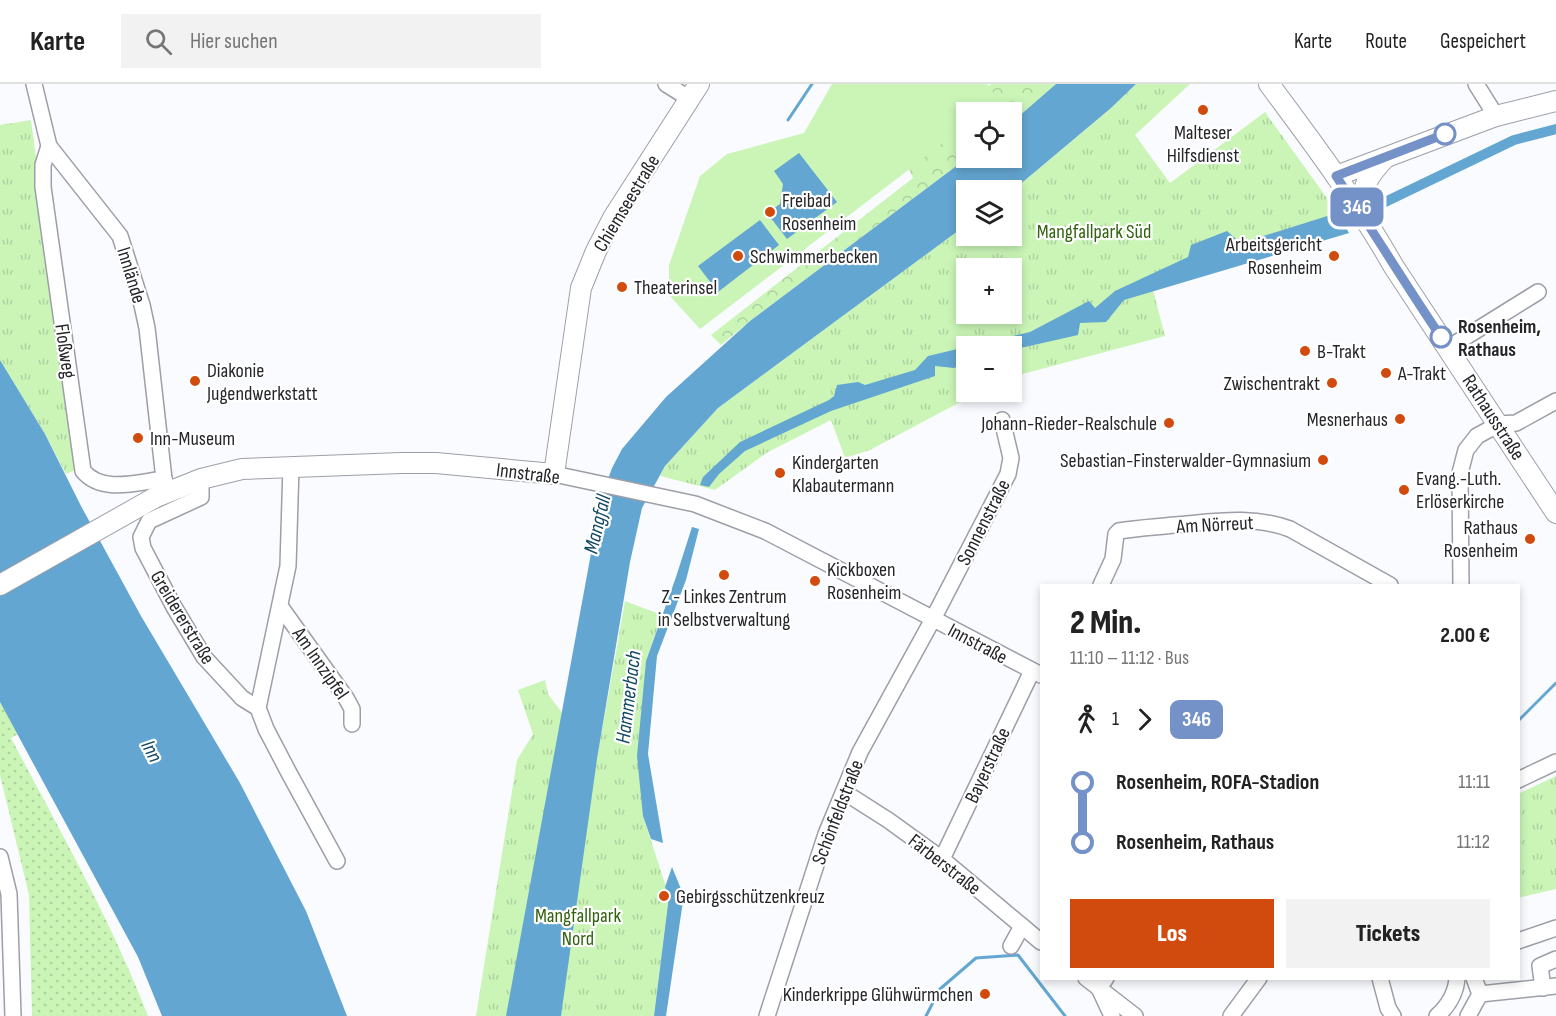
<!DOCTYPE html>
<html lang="de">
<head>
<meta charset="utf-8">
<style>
  :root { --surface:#fff; --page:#f2f2f2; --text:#222; --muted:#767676; --line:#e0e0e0; --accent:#d14b0f }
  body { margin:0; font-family:"Sofia Sans Condensed",sans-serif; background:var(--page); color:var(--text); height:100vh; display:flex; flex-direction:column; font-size:22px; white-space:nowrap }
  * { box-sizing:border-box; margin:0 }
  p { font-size:20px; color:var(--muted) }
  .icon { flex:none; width:33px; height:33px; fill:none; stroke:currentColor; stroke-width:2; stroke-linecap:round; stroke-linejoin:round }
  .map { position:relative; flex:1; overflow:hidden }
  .details { position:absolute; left:1040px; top:500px; width:480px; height:396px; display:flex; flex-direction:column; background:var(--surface); border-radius:0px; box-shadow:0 3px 9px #0003 }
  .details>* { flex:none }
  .badge { padding:0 12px; border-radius:9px; font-size:21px; line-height:39px }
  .controls { position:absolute; left:956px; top:18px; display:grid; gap:12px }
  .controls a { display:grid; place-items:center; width:66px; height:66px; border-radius:0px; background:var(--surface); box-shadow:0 3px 9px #0003; font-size:30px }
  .map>.badge { position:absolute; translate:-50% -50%; box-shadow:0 0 0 3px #fff }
  .legs { display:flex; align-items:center; gap:9px; height:66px; padding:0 30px; font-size:20px }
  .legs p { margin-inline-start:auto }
  .head { display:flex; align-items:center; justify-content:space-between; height:102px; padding:0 30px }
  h1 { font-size:33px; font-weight:800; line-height:45px }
  .action { display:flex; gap:12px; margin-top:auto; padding:12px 30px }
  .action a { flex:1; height:69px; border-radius:0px; background:var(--accent); color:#fff; font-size:24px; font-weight:800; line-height:69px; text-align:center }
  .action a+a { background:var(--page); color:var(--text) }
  ul { padding:0 30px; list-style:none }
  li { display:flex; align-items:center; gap:21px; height:60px; font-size:22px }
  li i { display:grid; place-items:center; width:9px; height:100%; margin:0 8px; background:currentColor }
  li i::after { content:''; width:15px; height:15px; margin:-8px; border:4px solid; border-radius:50%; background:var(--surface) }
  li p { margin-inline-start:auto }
  li:first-child i { background:linear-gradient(#0000 50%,currentColor 0) }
  li:last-child i { background:linear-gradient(currentColor 50%,#0000 0) }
  header { display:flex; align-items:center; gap:36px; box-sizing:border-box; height:84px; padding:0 30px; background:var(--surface); border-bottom:2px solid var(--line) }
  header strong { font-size:28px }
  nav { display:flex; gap:33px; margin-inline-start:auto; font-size:21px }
  .search { width:420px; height:54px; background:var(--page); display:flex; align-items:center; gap:15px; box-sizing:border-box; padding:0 21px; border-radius:0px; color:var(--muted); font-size:22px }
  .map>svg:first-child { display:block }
  .grass { fill:url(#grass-dots) }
  .forest { fill:url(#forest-crowns) }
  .park { fill:url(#park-tufts); fill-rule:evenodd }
  .pitch { fill:#caf5b7 }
  .water { fill:#63a6d1 }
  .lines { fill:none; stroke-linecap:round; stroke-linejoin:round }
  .stream { stroke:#63a6d1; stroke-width:3 }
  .canal { stroke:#63a6d1; stroke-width:10 }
  .minor-casing { stroke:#9d9fa8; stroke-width:18 }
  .major-casing { stroke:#9d9fa8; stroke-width:22 }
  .minor { stroke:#fff; stroke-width:15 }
  .major { stroke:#fff; stroke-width:20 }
  .line-1-casing { stroke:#fff; stroke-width:14 }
  .line-1 { stroke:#7491c8; stroke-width:9 }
  .poi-dot { fill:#d14b0f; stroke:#fff; stroke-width:2 }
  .stop-1-dot { fill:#fff; stroke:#7491c8; stroke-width:3 }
  .labels { text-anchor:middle; stroke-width:4.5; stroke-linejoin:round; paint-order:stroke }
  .poi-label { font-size:20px; fill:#26262a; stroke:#fff; text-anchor:start }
  .street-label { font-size:20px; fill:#26262a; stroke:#fff }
  .park-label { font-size:20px; fill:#31620e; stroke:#fff }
  .stop-label { font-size:20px; font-weight:bold; fill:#26262a; stroke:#fff; text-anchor:start }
  .water-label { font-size:21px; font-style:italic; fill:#114764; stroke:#fff }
</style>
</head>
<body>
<header>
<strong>Karte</strong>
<div class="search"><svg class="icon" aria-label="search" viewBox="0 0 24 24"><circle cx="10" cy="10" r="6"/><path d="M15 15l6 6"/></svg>Hier suchen</div>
<nav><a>Karte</a><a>Route</a><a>Gespeichert</a></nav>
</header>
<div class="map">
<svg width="1556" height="932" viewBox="0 0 1556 932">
  <defs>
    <pattern id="grass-dots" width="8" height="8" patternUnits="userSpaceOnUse" patternTransform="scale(1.5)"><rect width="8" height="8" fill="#caf5b7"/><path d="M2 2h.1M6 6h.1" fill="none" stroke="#add29e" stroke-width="1.8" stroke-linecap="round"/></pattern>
    <pattern id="forest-crowns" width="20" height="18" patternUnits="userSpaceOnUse" patternTransform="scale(1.5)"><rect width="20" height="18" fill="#caf5b7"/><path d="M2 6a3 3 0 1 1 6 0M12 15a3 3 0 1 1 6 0" fill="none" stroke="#add29e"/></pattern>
    <pattern id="park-tufts" width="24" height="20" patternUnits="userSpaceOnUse" patternTransform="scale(1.5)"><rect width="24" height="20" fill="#caf5b7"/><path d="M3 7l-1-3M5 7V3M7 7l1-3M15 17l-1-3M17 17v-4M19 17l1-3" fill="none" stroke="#add29e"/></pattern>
  </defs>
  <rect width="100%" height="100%" fill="#fafbff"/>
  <path class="grass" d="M0,618L18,650L11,654C59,745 111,836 148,932H32L29,811L0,691Z"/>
  <polygon class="forest" points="962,0 987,0 988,2 991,0 1056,0 1011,39 1011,28 966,28 967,74 750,237 721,261 711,251 913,94 905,76"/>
  <g class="park">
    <path d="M1136,0H1190L1135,51L1170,99L1265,28L1332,121L1349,149L1153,206L1165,252L1011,293V262H966V308H979L870,366L845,374L831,336L768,368L715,406L660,392L665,382L718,324L966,141V152H1011V108L1111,24ZM966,184H1011V230H966Z"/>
    <polygon points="31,36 78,385 66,390 45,350 0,276 0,41"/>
    <polygon points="625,517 662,531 646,577 643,732 669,812 654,932 476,932 517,676 533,650 518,606 545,596 548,610 597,675"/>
    <polygon points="1556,692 1556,805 1518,814 1518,710"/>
  </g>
  <polygon class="pitch" points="832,0 987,0 997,13 978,28 966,28 966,39 911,84 700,245 669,211 669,181 700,92 727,70 804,49"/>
  <g class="water">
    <polygon points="1056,0 1136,0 1111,24 1011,108 1011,106 966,106 966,141 718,324 665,382 642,424 630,478 597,675 561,932 506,932 601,415 612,384 622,365 666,313 750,237 967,74 1011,74 1011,39"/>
    <polygon points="799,69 837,118 787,155 767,129 780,120 783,100 774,87"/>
    <polygon points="1337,129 1349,149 1124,216 1106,238 1080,239 1078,251 1011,266 1011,262 968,262 1030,248 1089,217 1095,224 1115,207 1188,173 1191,161 1227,147 1241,159"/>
    <polygon points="760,136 779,161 718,208 698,182"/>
    <polygon points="966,263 966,279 954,284 935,282 935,292 831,327 745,367 719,390 709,403 700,401 703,393 740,358 829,316 834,312 837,301 858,298 865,301 915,286 928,272"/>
    <polygon points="0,276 45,350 81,422 141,532 240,699 306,827 347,932 162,932 138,873 0,618"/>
    <polygon points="692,443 699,445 686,496 657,572 648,670 663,759 651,755 643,732 637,672 646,577 676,493"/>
    <polygon points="672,783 681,805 683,817 666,932 654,932 669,812 665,803"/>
  </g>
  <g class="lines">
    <g class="stream">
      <polyline points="788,36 812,0"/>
      <polyline points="1518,637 1556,599"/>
      <polyline points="926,932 940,905 976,874 1018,871 1065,932"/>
    </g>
    <polyline class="canal" points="1383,119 1514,56 1556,45"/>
    <defs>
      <g id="minor">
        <polyline points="34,0 49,62 120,152 142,221 147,244 164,395 169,407"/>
        <polyline points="666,0 690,15"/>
        <polyline points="1476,0 1496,32"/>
        <path d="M49,62L43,81V103L83,387C102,410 138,398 164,395"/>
        <polyline points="1448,264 1538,208"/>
        <polyline points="554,390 695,420 765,447 1041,591"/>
        <polyline points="201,395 201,413 149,437 141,453 143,464 174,523 204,573 242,614 258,624 266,645 289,689 337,777"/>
        <path d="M1101,501L1113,475L1116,450L1119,447C1137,444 1156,443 1175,441C1213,438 1253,431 1290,445L1390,501"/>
        <polyline points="1461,501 1460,389 1466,366 1477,352 1488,346 1498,340 1516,339 1556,317"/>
        <polyline points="280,522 346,614 352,625 352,640"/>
        <polyline points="258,624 288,482 291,382"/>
        <polyline points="1518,696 1556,678"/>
        <polyline points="844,708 888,736 942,775 1041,858"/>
        <polyline points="0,773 9,810 13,932"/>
        <polyline points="942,775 1032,587"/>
        <polyline points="1518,857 1556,844"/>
        <polyline points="1011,862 1022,842"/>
        <polyline points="1086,894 1135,932"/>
        <polyline points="1106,894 1099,904 1112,932"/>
        <polyline points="1380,894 1388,924 1393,932"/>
        <polyline points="1543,904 1540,882 1556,875"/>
        <polyline points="1480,910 1556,902"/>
        <polyline points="767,932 826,750 860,668 933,535 1008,390 1011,374 1002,336"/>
        <polyline points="1231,932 1259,894"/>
        <path d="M1437,932C1448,922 1456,909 1457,894"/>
        <polyline points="1468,932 1480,910 1474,894"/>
      </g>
      <g id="major">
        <path d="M1269,0C1313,59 1357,118 1394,183L1556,429"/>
        <polyline points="1336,92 1496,32 1556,17"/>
        <path d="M1368,133C1359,104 1366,94 1385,74"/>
        <polyline points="0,501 156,413 201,395 242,385 401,379 436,379 554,390 581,204 596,167 613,134 699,0"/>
      </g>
    </defs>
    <use href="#minor" class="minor-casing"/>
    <use href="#major" class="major-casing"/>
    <use href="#minor" class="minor"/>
    <use href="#major" class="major"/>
  </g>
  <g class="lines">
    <defs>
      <path id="line-1" d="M1441,253C1405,200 1372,145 1336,92L1445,50"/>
    </defs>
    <use href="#line-1" class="line-1-casing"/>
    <use href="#line-1" class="line-1"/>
  </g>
  <g class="poi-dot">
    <circle cx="1203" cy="26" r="6"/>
    <circle cx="770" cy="128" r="6"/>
    <circle cx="738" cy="172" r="6"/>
    <circle cx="1334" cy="172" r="6"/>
    <circle cx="622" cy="203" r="6"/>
    <circle cx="1305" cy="267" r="6"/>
    <circle cx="1386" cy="289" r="6"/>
    <circle cx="195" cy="297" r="6"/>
    <circle cx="1332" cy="299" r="6"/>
    <circle cx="1400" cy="335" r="6"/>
    <circle cx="1169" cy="339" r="6"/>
    <circle cx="138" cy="354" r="6"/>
    <circle cx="1323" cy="376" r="6"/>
    <circle cx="780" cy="389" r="6"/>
    <circle cx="1404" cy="406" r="6"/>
    <circle cx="1530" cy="455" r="6"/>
    <circle cx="724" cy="491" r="6"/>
    <circle cx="815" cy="497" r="6"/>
    <circle cx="664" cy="812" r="6"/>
    <circle cx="985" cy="910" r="6"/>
  </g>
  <g class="stop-1-dot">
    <circle cx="1445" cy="50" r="10"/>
    <circle cx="1441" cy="253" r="10"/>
  </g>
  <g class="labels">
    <g class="poi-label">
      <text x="1203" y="55" text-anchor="middle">Malteser<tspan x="1203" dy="23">Hilfsdienst</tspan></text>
      <text x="782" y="123">Freibad<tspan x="782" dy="23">Rosenheim</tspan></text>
      <text x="1322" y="167" text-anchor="end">Arbeitsgericht<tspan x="1322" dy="23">Rosenheim</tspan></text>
      <text x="750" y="179">Schwimmerbecken</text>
      <text x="634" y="210">Theaterinsel</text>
      <text x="1317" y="274">B-Trakt</text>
      <text x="207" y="293">Diakonie<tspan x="207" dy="23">Jugendwerkstatt</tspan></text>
      <text x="1398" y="296">A-Trakt</text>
      <text x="1320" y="306" text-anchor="end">Zwischentrakt</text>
      <text x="1388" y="342" text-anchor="end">Mesnerhaus</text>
      <text x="1157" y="346" text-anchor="end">Johann-Rieder-Realschule</text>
      <text x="150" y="361">Inn-Museum</text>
      <text x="1311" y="383" text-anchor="end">Sebastian-Finsterwalder-Gymnasium</text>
      <text x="792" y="385">Kindergarten<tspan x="792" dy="23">Klabautermann</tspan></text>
      <text x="1416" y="401">Evang.-Luth.<tspan x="1416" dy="23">Erlöserkirche</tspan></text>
      <text x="1518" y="450" text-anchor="end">Rathaus<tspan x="1518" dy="23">Rosenheim</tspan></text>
      <text x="827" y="492">Kickboxen<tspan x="827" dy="23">Rosenheim</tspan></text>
      <text x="724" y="519" text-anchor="middle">Z - Linkes Zentrum<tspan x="724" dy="23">in Selbstverwaltung</tspan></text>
      <text x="676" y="819">Gebirgsschützenkreuz</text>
      <text x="973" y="917" text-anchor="end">Kinderkrippe Glühwürmchen</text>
    </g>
    <g class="street-label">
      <text transform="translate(626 119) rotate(-59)" y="7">Chiemseestraße</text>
      <text transform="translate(132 191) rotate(73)" y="7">Innlände</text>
      <text transform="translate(66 267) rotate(82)" y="7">Floßweg</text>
      <text transform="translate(1494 333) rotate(57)" y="7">Rathausstraße</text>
      <text transform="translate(528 389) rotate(7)" y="7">Innstraße</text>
      <text transform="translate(983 438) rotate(-63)" y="7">Sonnenstraße</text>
      <text transform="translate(1215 440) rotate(-3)" y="7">Am Nörreut</text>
      <text transform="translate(183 533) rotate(59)" y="7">Greidererstraße</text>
      <text transform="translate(978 559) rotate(28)" y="7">Innstraße</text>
      <text transform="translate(321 579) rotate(55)" y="7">Am Innzipfel</text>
      <text transform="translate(987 681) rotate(-65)" y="7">Bayerstraße</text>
      <text transform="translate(837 728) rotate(-69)" y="7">Schönfeldstraße</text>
      <text transform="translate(945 780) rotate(38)" y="7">Färberstraße</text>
    </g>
    <g class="park-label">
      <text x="1094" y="154">Mangfallpark Süd</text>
      <text x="578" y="838">Mangfallpark<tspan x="578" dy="23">Nord</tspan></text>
    </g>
    <g class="stop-label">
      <text x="1458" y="249">Rosenheim,<tspan x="1458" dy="23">Rathaus</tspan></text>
    </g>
    <g class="water-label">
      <text transform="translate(597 440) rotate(-77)" y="7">Mangfall</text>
      <text transform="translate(628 613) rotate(-83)" y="7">Hammerbach</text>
      <text transform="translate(152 667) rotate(62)" y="7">Inn</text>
    </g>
  </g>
</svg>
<div class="controls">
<a><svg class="icon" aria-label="locate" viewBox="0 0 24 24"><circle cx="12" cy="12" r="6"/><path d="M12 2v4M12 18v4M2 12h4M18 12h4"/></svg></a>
<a><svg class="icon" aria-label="layers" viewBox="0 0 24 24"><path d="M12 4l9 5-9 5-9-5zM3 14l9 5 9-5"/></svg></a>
<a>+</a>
<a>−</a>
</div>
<b class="badge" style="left:1357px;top:123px;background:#7491c8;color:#fff">346</b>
<section class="details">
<div class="head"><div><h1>2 Min.</h1><p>11:10 – 11:12 · Bus</p></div><b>2.00 €</b></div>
<div class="legs"><svg class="icon" aria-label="walk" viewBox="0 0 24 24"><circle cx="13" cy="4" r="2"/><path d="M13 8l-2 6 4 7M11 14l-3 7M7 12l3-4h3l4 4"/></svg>1<svg class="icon" aria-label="forward" viewBox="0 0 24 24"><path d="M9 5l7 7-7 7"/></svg><b class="badge" style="background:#7491c8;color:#fff">346</b></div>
<ul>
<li><i style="color:#7491c8"></i><b>Rosenheim, ROFA-Stadion</b><p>11:11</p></li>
<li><i style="color:#7491c8"></i><b>Rosenheim, Rathaus</b><p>11:12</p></li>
</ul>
<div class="action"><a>Los</a><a>Tickets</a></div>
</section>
</div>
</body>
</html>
